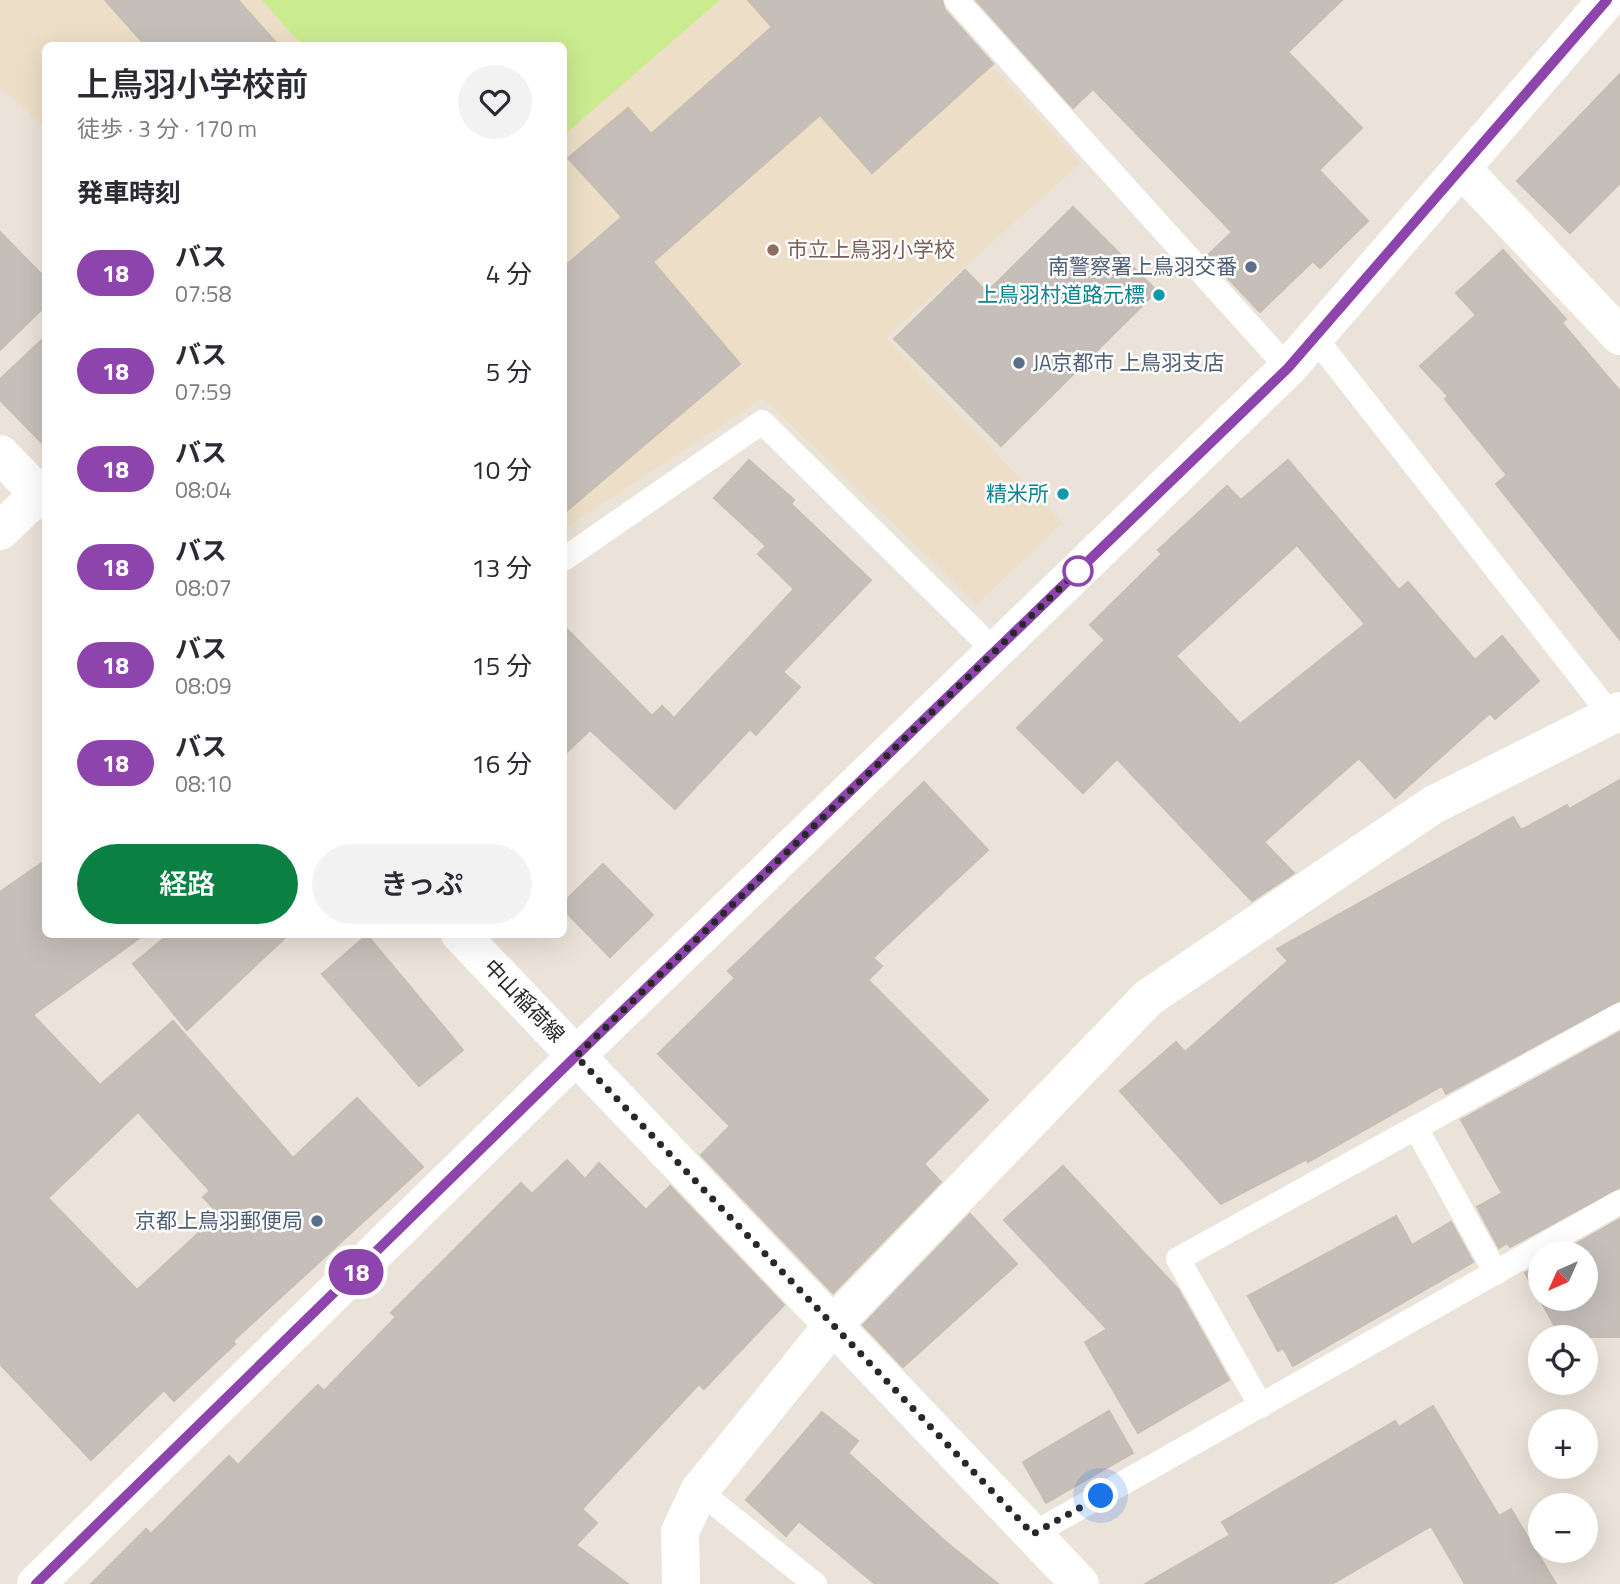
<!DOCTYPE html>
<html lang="ja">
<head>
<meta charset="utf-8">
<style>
  :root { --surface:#fff; --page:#f2f2f3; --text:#2b2b33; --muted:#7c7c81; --accent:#0b8043 }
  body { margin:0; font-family:"Titillium Web","Noto Sans JP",sans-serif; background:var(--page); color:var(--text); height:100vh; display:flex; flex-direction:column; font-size:26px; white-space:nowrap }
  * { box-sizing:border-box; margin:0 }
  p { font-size:23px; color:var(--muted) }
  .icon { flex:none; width:38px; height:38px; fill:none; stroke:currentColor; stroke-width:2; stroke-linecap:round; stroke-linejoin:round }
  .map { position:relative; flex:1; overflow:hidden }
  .side { position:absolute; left:42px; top:42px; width:525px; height:896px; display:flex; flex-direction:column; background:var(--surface); border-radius:10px; box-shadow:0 7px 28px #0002 }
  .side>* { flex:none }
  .badge { padding:0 14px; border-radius:23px; font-size:24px; line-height:46px }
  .needle { width:46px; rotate:225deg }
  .buttons { position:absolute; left:1528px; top:1241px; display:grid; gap:14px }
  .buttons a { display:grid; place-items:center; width:70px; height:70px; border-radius:50%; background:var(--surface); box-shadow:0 7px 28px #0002; font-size:35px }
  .you { position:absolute; width:35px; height:35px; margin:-18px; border:5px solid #fff; border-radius:50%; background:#1a73e8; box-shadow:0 0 0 10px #1a73e833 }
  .map>.badge { position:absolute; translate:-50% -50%; box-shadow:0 0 0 4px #fff }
  h2 { padding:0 35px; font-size:26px; line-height:63px }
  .round { display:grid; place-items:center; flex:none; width:74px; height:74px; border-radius:37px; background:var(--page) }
  .headline { display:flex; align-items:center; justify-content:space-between; height:119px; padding:0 35px }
  h1 { font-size:33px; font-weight:600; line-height:52px }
  .action { display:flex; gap:14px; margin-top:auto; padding:14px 35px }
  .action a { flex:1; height:80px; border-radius:42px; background:var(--accent); color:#fff; font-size:28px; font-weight:600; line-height:80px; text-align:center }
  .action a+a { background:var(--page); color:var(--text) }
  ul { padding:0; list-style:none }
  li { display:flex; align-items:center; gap:21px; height:98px; padding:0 35px }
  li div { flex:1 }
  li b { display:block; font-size:26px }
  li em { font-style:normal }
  li .badge { min-width:77px; font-weight:700; text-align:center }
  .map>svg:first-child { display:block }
  .education { fill:#eddec7 }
  .pitch { fill:#cbeb8f }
  .building { fill:#c6bfb9; stroke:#c6bdb3; stroke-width:2; fill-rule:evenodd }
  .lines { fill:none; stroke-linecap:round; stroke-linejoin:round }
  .service { stroke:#fff; stroke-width:24 }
  .minor { stroke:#fff; stroke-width:38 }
  .secondary { stroke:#fff; stroke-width:38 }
  .line-casing { stroke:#fff; stroke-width:16 }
  .line { stroke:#8e44ad; stroke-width:10 }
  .walk { stroke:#282828; stroke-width:7; stroke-dasharray:0 12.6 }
  .education-dot { fill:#8d6e63; stroke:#fff; stroke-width:2.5 }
  .service-dot { fill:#5c6f8a; stroke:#fff; stroke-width:2.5 }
  .culture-dot { fill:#0f9aa8; stroke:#fff; stroke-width:2.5 }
  .stop-dot { fill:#fff; stroke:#8e44ad; stroke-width:3.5 }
  .labels { text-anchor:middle; stroke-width:5; stroke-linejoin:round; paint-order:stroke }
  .education-label { font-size:21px; fill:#785e54; stroke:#fff; text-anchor:start }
  .service-label { font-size:21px; fill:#4e5e75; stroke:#fff; text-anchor:end }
  .culture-label { font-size:21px; fill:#0d838f; stroke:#fff; text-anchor:end }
  .street-label { font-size:21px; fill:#282828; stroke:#fff }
</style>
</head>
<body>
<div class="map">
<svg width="1620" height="1584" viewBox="0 0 1620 1584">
  <rect width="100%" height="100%" fill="#ebe2d9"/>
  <polygon class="education" points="0,0 932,0 1081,163 886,337 1062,523 977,604 763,398 564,529 564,46 46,46 45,127 0,88"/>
  <polygon class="pitch" points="262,0 720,0 564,135 564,46 302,45"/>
  <g class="building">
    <polygon points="105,0 238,0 279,46 146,46"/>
    <polygon points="748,0 942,0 945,10 993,64 872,173 820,115 653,262 740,364 564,513 564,267 622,217 568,158 628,108 651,134 772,27"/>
    <polygon points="976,0 1342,0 1288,52 1362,128 1319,170 1368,221 1320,268 1313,261 1260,312 1207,256 1232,232 1093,89 1073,108"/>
    <polygon points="1620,74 1620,183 1570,233 1517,181"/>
    <polygon points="1073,207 1157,291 1001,446 894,339 965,270 987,292"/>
    <polygon points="0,232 46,279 46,305 0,350"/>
    <polygon points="1503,250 1566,319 1562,323 1620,391 1620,640 1496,484 1507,475 1445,399 1448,396 1420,366 1476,315 1456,293"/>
    <polygon points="46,336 46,447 0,400 0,379"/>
    <polygon points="749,460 794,500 791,504 871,580 783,672 800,687 756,735 750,729 675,809 590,730 564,755 564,626 652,716 662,706 674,718 794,589 758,554 766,546 714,498"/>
    <path d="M1288,460L1399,590L1408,582L1475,660L1502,636L1539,681L1495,719L1490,713L1395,798L1359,758L1264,842L1294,873L1252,901L1117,759L1083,793L1017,728L1105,640L1090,625L1162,554L1158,550L1227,486L1241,500ZM1297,545L1365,624L1240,724L1176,656Z"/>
    <polygon points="1620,780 1620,1000 1446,1094 1442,1086 1308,1162 1307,1159 1221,1204 1120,1091 1176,1042 1185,1052 1288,961 1277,949 1513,817 1521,830 1567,805 1569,809"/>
    <polygon points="924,782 988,850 873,958 882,966 868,980 988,1100 924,1164 941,1182 833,1293 701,1155 730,1126 658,1054 735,978 728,971"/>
    <path d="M46,860V934H145L33,1015L100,1085L173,1021L293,1158L357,1098L423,1167L233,1341L235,1344L174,1401L164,1390L91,1460L0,1364V892ZM138,1112L210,1191L203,1197L219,1214L137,1290L48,1198Z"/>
    <polygon points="603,864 653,915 610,957 564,910 564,902"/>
    <polygon points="169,934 289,934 187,1030 133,964"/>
    <polygon points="367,935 463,1050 419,1086 322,974"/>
    <polygon points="1620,1032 1620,1187 1510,1247 1507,1243 1499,1248 1477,1207 1502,1193 1461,1120"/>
    <polygon points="567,1160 585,1179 599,1163 646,1210 670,1186 784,1305 704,1389 699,1384 582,1509 597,1523 576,1545 628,1584 91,1584 146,1529 151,1534 229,1456 238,1465 318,1385 324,1391 396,1317 391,1313 521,1183 532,1194"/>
    <polygon points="1063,1166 1178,1289 1229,1380 1138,1433 1085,1342 1107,1329 1004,1220"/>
    <polygon points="970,1214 1017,1264 903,1367 863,1325"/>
    <polygon points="1396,1216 1412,1245 1451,1222 1473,1262 1293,1366 1283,1348 1278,1351 1248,1296"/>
    <polygon points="1620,1219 1620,1337 1561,1337 1525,1273 1540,1264 1540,1298 1586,1298 1586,1253 1560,1253"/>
    <polygon points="1433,1406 1499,1516 1511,1509 1556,1584 1465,1584 1431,1526 1332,1584 1145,1584 1230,1535 1222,1522 1395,1421 1399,1427"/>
    <polygon points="1109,1411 1133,1453 1046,1503 1023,1462"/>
    <polygon points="822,1412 858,1441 848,1453 946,1542 998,1584 875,1584 799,1521 786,1536 746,1500"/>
  </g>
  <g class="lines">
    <g class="service">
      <polyline points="956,0 1288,368"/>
      <polyline points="1316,339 1610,714"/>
      <polyline points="564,559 762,422 995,651"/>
      <polyline points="1416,1128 1496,1273"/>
      <polyline points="1261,1406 1178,1259 1620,1015"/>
      <polyline points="699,1491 815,1584"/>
      <polyline points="1033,1534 1620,1202"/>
    </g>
    <g class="minor">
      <polyline points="1463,170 1620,336"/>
      <polyline points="0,531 39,494"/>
      <polyline points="36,1584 576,1056 1288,368 1607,0"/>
      <polyline points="681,1584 680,1532 699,1491 833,1325 1148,998 1433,805 1620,711"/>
    </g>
    <g class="secondary">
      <polyline points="0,454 46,501"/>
      <polyline points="460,934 1080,1584"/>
    </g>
  </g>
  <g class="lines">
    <defs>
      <polyline id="line" points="36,1584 576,1056 1288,368 1607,0"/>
    </defs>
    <use href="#line" class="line-casing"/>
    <use href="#line" class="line"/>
    <polyline class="walk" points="1078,571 1082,567 576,1056 1033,1534 1101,1496"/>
  </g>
  <circle class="education-dot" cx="773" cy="250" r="7"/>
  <g class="service-dot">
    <circle cx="1251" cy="267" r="7"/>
    <circle cx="1019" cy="363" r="7"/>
    <circle cx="317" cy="1221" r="7"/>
  </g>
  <g class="culture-dot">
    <circle cx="1159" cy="295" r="7"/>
    <circle cx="1063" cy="494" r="7"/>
  </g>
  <circle class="stop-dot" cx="1078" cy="571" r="14"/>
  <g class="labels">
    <g class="education-label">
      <text x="787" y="257">市立上鳥羽小学校</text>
    </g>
    <g class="service-label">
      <text x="1237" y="274">南警察署上鳥羽交番</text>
      <text x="1033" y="370" text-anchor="start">JA京都市 上鳥羽支店</text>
      <text x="303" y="1228">京都上鳥羽郵便局</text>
    </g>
    <g class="culture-label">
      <text x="1145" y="302">上鳥羽村道路元標</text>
      <text x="1049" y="501">精米所</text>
    </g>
    <g class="street-label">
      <text transform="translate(524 1001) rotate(46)" y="7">中山稲荷線</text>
    </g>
  </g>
</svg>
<div class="buttons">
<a><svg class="needle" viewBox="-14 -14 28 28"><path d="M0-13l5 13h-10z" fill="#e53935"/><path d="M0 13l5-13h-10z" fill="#7c7c81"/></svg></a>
<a><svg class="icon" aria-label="locate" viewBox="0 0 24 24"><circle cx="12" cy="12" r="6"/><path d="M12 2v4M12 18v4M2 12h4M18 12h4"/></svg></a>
<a>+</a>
<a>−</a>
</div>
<div class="you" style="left:1101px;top:1496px"></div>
<b class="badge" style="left:356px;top:1272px;background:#8e44ad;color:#fff">18</b>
<section class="side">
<div class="headline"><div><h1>上鳥羽小学校前</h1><p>徒歩 · 3 分 · 170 m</p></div><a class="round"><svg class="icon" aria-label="heart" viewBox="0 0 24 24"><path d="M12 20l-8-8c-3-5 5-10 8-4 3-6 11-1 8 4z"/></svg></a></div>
<h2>発車時刻</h2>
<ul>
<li><span class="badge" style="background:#8e44ad;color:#fff">18</span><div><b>バス</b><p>07:58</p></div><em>4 分</em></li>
<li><span class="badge" style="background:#8e44ad;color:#fff">18</span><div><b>バス</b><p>07:59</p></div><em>5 分</em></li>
<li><span class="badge" style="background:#8e44ad;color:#fff">18</span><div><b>バス</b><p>08:04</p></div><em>10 分</em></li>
<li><span class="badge" style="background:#8e44ad;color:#fff">18</span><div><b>バス</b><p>08:07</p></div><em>13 分</em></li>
<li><span class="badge" style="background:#8e44ad;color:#fff">18</span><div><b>バス</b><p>08:09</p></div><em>15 分</em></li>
<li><span class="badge" style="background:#8e44ad;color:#fff">18</span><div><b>バス</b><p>08:10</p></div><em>16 分</em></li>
</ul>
<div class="action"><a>経路</a><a>きっぷ</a></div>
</section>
</div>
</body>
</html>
